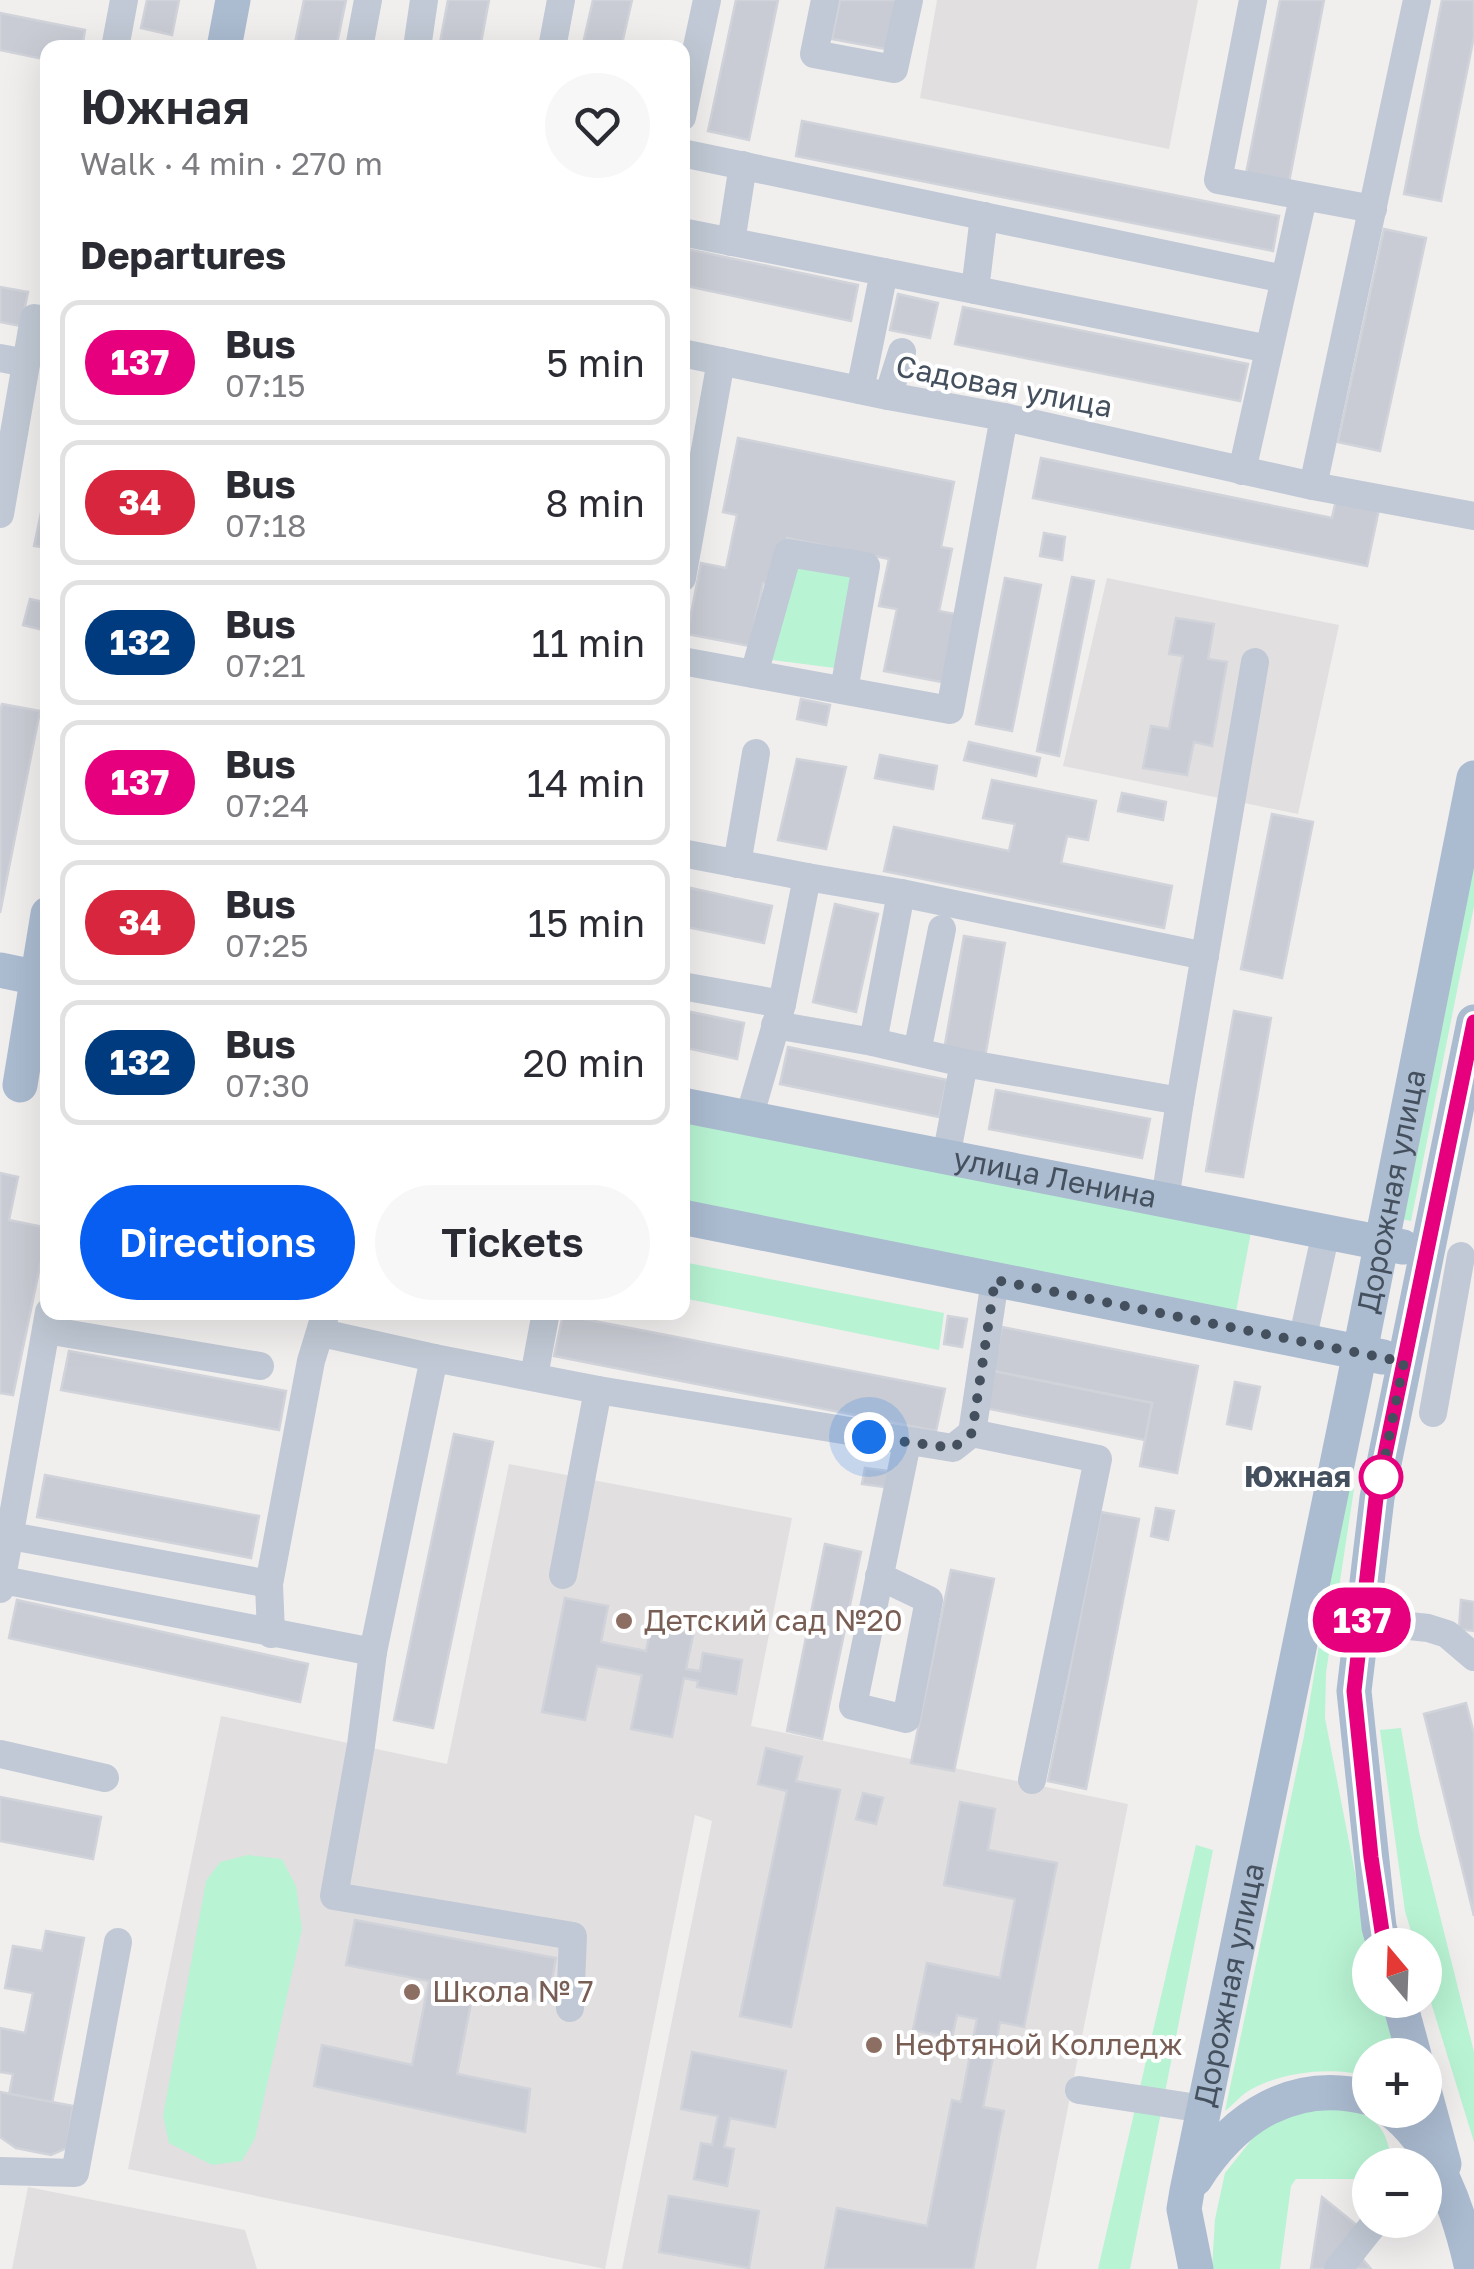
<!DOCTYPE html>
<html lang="en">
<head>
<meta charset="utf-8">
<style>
  :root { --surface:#fff; --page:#f7f7f7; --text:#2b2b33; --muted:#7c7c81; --line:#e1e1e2; --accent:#085ef1 }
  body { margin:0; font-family:"Golos Text",sans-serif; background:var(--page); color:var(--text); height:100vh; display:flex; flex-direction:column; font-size:38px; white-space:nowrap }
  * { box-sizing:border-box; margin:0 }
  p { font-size:32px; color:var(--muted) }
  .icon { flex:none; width:55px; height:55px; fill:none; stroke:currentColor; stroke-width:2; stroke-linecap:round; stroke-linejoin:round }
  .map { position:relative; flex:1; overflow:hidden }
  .side { position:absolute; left:40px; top:40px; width:650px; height:1280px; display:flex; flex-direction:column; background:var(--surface); border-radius:20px; box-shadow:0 10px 40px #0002 }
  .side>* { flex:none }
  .badge { padding:0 20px; border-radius:32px; font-size:35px; line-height:65px }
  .needle { width:65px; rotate:341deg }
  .controls { position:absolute; left:1352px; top:1928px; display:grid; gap:20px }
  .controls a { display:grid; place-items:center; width:90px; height:90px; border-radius:50%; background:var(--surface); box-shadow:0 10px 40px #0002; font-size:50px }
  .you { position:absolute; width:50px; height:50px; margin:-25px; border:8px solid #fff; border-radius:50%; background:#1a73e8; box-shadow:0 0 0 15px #1a73e833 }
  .map>.badge { position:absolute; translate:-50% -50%; box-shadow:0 0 0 5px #fff }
  h2 { padding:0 40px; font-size:38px; line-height:90px }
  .round { display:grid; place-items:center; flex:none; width:105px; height:105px; border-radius:52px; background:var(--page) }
  .summary { display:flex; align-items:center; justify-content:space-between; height:170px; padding:0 40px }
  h1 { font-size:48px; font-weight:600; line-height:75px }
  .action { display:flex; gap:20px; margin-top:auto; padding:20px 40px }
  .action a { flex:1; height:115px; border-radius:60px; background:var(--accent); color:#fff; font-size:40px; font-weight:600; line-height:115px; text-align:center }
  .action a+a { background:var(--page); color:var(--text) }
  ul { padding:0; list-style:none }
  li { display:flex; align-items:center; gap:30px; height:125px; margin:0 20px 15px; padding:0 20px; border:5px solid var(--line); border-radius:20px }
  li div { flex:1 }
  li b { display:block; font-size:38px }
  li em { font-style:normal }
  li .badge { min-width:110px; font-weight:700; text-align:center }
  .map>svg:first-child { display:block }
  .education { fill:#e2dfe0 }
  .green { fill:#b8f3d3 }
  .building { fill:#c9ccd4; stroke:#d1d3da; stroke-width:2.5 }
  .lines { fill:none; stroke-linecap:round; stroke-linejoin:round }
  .minor { stroke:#c0c9d5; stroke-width:28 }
  .major { stroke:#abbbd0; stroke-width:35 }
  .line-casing { stroke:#fff; stroke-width:22 }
  .line { stroke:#e6007e; stroke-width:15 }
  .walk { stroke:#44505d; stroke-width:10; stroke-dasharray:0 18 }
  .stop-dot { fill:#fff; stroke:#e6007e; stroke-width:5 }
  .education-dot { fill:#8d6e63; stroke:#fff; stroke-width:4 }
  .labels { text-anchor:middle; stroke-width:8; stroke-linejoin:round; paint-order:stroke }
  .street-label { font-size:30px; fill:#44505d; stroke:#fff }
  .stop-label { font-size:30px; font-weight:bold; fill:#44505d; stroke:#fff; text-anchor:end }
  .education-label { font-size:30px; fill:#785e54; stroke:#fff; text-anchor:start }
</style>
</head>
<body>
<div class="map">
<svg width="1474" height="2269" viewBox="0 0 1474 2269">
  <rect width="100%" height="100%" fill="#f1eeee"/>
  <g class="education">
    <polygon points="937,0 1198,0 1169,149 920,98"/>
    <polygon points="1107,578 1339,625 1298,814 1063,766"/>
    <polygon points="509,1464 792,1518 751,1726 1128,1804 1036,2269 622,2269 712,1821 695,1815 605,2269 128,2169 221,1716 447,1764"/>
    <polygon points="28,2187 245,2230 257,2269 12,2269"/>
  </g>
  <g class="green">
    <polygon points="793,564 856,574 835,668 772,660"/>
    <polygon points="1474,857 1474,906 1411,1221 1401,1219"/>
    <polygon points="682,1121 1251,1232 1235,1317 683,1203"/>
    <polygon points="683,1262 944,1313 939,1350 683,1298"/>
    <path d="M1350,1485L1354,1489L1326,1673L1325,1718L1370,1950V2000H1383L1400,2055H1370V2077C1335,2066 1283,2071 1250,2090C1241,2095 1233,2105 1225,2111L1304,1736L1345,1487Z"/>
    <polygon points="1401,1728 1419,1832 1474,2052 1474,2142 1425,1983 1425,1945 1415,1945 1405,1911 1380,1730"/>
    <polygon points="1196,1845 1213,1850 1130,2269 1098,2269"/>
    <polygon points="248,1855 282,1859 296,1886 302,1929 255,2138 242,2161 212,2165 169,2143 163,2116 206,1881 220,1862"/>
    <path d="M1333,2104C1368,2115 1384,2118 1391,2157L1385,2165H1370V2179H1296L1291,2186L1280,2269H1212L1215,2219L1225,2173L1257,2133L1292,2111Z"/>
  </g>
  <g class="building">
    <polygon points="147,0 179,0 172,35 141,28"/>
    <polygon points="304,0 346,0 336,48 294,48"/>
    <polygon points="448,0 489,0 480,48 439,48"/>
    <polygon points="593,0 632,0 621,48 582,48"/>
    <polygon points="736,0 778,0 749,140 708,131"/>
    <polygon points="840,0 896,0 886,49 832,39"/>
    <polygon points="1280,0 1324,0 1289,182 1246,174"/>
    <polygon points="1442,0 1474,0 1474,36 1441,201 1404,194"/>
    <polygon points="0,13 85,30 82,48 48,48 48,60 0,50"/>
    <polygon points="802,121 1279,216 1273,251 796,156"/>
    <polygon points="1384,229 1426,238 1380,451 1338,442"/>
    <polygon points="682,248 858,285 851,321 682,285"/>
    <polygon points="0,287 28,292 21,326 0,322"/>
    <polygon points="898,294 938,303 930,338 890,330"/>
    <polygon points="963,307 1248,364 1240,401 955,344"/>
    <polygon points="738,438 954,482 941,547 952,549 939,611 960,615 947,683 884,671 897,609 879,606 889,559 787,538 777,585 763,583 750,646 687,634 701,563 726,568 737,515 723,512"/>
    <polygon points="1041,458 1332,518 1336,500 1379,509 1367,566 1033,498"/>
    <polygon points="48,480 48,548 34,546"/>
    <polygon points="1044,533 1065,537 1062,560 1040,556"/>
    <polygon points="1072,577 1094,581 1059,756 1037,751"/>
    <polygon points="1005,578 1041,585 1012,731 976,724"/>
    <polygon points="30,599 48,603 47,631 23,625"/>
    <polygon points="1176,618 1214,624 1208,659 1227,662 1212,746 1194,742 1187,775 1143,768 1151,726 1169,729 1183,656 1169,654"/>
    <polygon points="801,699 830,705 826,725 797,719"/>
    <polygon points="2,704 40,711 0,913 0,712"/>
    <polygon points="969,742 1040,758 1036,776 964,760"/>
    <polygon points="880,755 937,766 933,789 875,778"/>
    <polygon points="797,759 846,767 826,849 778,840"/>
    <polygon points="992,780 1096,801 1088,840 1067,836 1061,863 1172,886 1164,928 884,871 894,827 1009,851 1015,824 983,818"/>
    <polygon points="1122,793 1166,802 1163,820 1118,811"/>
    <polygon points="1272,814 1313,822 1282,978 1241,969"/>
    <polygon points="682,886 772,906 764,943 682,926"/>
    <polygon points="835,904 878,914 856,1012 813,1002"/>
    <polygon points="964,936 1005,943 985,1057 944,1050"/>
    <polygon points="682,1010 744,1023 737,1059 682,1047"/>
    <polygon points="1234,1011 1271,1018 1243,1177 1206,1171"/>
    <polygon points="788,1047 947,1080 939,1117 780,1084"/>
    <polygon points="996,1090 1150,1119 1142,1158 989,1129"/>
    <polygon points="0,1173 18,1177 9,1220 48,1228 13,1395 0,1393"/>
    <polygon points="563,1315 945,1389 936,1431 554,1356"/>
    <polygon points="948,1316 967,1319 962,1347 944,1344"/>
    <polygon points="1002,1327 1198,1366 1177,1473 1140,1466 1152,1403 993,1371"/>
    <polygon points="69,1351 286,1391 279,1430 61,1390"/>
    <polygon points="993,1371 1152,1403 1145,1440 985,1408"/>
    <polygon points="1235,1382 1260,1387 1251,1429 1227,1424"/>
    <polygon points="454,1434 493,1442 433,1728 394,1720"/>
    <polygon points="865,1468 888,1471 885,1487 862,1484"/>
    <polygon points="45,1475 259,1516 251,1558 37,1517"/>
    <polygon points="1156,1508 1174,1511 1168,1540 1151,1536"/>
    <polygon points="1101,1512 1139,1519 1086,1789 1048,1781"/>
    <polygon points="825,1544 861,1552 822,1739 787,1731"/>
    <polygon points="951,1570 994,1579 954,1771 911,1763"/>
    <polygon points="565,1598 608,1606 601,1642 646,1651 653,1618 695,1626 686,1669 700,1671 703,1653 742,1660 736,1694 697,1687 698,1681 684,1678 672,1737 631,1729 642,1675 597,1666 585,1720 542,1712"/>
    <polygon points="17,1600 308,1664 300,1702 9,1638"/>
    <polygon points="1461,1600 1474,1602 1474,1631 1459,1629"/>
    <polygon points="1466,1703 1474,1734 1474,1916 1424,1714"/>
    <polygon points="766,1748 802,1757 796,1781 840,1790 791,2027 740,2016 787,1791 758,1784"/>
    <polygon points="863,1793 883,1798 876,1824 856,1819"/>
    <polygon points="0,1797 101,1817 93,1859 0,1841"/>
    <polygon points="960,1802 995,1809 988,1850 1057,1863 1024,2027 1000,2022 983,2107 1004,2111 973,2269 825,2269 837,2208 927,2226 952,2100 961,2102 977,2019 957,2015 952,2038 913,2030 927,1963 1000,1978 1015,1899 944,1885"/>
    <polygon points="355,1920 556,1958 548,2002 474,1988 457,2074 530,2089 525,2132 314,2086 322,2045 412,2065 429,1981 346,1965"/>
    <polygon points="46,1931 84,1938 52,2103 9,2095 13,2074 0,2072 0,2028 25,2033 33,1993 5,1988 13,1946 42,1951"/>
    <polygon points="692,2052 786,2071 775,2127 730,2118 724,2147 734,2149 727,2186 694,2179 701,2143 712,2145 718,2116 681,2109"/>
    <polygon points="0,2092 73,2106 67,2148 51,2155 16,2148 0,2137"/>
    <polygon points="669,2196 759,2211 749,2268 659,2252"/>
    <polygon points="1322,2197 1359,2227 1352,2247 1371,2269 1311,2269"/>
  </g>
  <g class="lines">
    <g class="minor">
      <polyline points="825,0 814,54 894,69 909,0"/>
      <polyline points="1253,0 1218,180 1373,209"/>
      <polyline points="1417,0 1313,486 1474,516"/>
      <polyline points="115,48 124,0"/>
      <polyline points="359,48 368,0"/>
      <polyline points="417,48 424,0"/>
      <polyline points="552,48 561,0"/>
      <polyline points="682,117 707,0"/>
      <polyline points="682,153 1284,279"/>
      <polyline points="984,216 975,290 1269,349"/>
      <polyline points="682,232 884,272 860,390"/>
      <polyline points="731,242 743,165"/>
      <polyline points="884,272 975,290"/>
      <polyline points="682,353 888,396 1004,417 1313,486"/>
      <polyline points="0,358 26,363"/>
      <polyline points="888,396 902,352"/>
      <polyline points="1242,471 1303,198"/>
      <polyline points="0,514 34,318 48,320"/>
      <polyline points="682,578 721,361"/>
      <polyline points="682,661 950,710 1004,417"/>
      <polyline points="754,674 788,553 866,566 844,690"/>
      <polyline points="682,853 807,877 782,1004 749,1118"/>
      <polyline points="737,864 756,753"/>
      <polyline points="807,877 901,893 1205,956"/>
      <polyline points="682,986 782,1004"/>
      <polyline points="775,1025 873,1042 901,893"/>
      <polyline points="873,1042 964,1063 1180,1101 1255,662"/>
      <polyline points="917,1052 942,929"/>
      <polyline points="946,1157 964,1063"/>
      <polyline points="1165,1200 1180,1101"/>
      <polyline points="46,1330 260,1366"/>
      <polyline points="322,1333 434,1358"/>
      <polyline points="1302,1341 1326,1232"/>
      <polyline points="534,1376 546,1312"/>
      <polyline points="1433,1413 1461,1256"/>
      <polyline points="972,1433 1098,1459 1032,1780"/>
      <polyline points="11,1536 269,1584"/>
      <polyline points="563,1575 598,1390"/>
      <polyline points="879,1576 929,1600 906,1719 853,1706 907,1443"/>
      <polyline points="3,1580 373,1652"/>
      <polyline points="0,1589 49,1312"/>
      <polyline points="1362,1621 1428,1628 1447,1634 1474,1657"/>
      <polyline points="271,1634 269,1584 311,1361 326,1312"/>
      <polyline points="0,1754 105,1778"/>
      <polyline points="570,2008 573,1936 334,1896 361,1745 373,1652 434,1358 598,1390 953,1448 972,1433 995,1280"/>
      <polyline points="1079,2090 1204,2109"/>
      <polyline points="0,2171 75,2173 118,1942"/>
      <polyline points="1338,2269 1377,2220"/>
    </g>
    <g class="major">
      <polyline points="224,48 233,0"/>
      <polyline points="0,970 48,980"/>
      <polyline points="20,1085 48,914"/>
      <path id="s1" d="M682,1105L1403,1247"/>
      <polyline points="682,1217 1383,1357"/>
      <polyline points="1384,1945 1379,1927 1354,1691 1377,1498 1474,1022"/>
      <polyline points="1399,2000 1414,2055"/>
      <polyline points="1425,2094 1444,2164"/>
      <path d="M1391,2110C1438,2146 1460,2214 1472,2269"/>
      <path d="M1195,2179C1235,2116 1294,2078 1370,2098"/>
      <path id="s2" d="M1196,2269L1184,2209L1187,2191L1353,1387L1474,778"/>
    </g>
  </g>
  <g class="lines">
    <defs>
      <polyline id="line" points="1384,1945 1371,1857 1354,1691 1376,1498 1474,1022"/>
    </defs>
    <use href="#line" class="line-casing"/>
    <use href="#line" class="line"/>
    <polyline class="walk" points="869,1437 953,1448 972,1433 995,1280 1404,1362 1381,1477"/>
  </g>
  <circle class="stop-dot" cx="1381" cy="1477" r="20"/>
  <g class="education-dot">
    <circle cx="624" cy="1621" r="10"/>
    <circle cx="412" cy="1992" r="10"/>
    <circle cx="874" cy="2045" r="10"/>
  </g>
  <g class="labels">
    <g class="street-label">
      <text transform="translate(1004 387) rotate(11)" y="10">Садовая улица</text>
      <text dy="10" stroke="none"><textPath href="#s1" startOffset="380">улица Ленина</textPath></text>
      <text dy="10" stroke="none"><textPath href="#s2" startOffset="1100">Дорожная улица</textPath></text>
      <text dy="10" stroke="none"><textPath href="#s2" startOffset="290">Дорожная улица</textPath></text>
    </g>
    <g class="stop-label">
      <text x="1351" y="1487">Южная</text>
    </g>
    <g class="education-label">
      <text x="644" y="1631">Детский сад №20</text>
      <text x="432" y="2002">Школа № 7</text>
      <text x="894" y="2055">Нефтяной Колледж</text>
    </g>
  </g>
</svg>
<div class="controls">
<a><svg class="needle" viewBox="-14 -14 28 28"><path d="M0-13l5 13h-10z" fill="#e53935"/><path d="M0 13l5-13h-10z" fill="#7c7c81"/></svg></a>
<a>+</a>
<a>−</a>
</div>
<div class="you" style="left:869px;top:1437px"></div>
<b class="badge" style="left:1362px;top:1620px;background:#e6007e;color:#fff">137</b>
<section class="side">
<div class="summary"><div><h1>Южная</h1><p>Walk · 4 min · 270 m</p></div><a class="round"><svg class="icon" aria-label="heart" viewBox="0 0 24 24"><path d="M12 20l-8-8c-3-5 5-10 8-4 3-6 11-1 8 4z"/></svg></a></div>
<h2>Departures</h2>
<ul>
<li><span class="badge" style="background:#e6007e;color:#fff">137</span><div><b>Bus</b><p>07:15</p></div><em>5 min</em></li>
<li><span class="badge" style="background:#d7263d;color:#fff">34</span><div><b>Bus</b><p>07:18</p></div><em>8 min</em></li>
<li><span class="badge" style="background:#003b80;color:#fff">132</span><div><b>Bus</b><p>07:21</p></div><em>11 min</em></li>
<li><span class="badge" style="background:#e6007e;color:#fff">137</span><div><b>Bus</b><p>07:24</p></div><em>14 min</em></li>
<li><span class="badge" style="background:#d7263d;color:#fff">34</span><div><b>Bus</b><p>07:25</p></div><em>15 min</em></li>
<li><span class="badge" style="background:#003b80;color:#fff">132</span><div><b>Bus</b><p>07:30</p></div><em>20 min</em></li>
</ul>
<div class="action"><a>Directions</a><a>Tickets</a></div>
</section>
</div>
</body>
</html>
